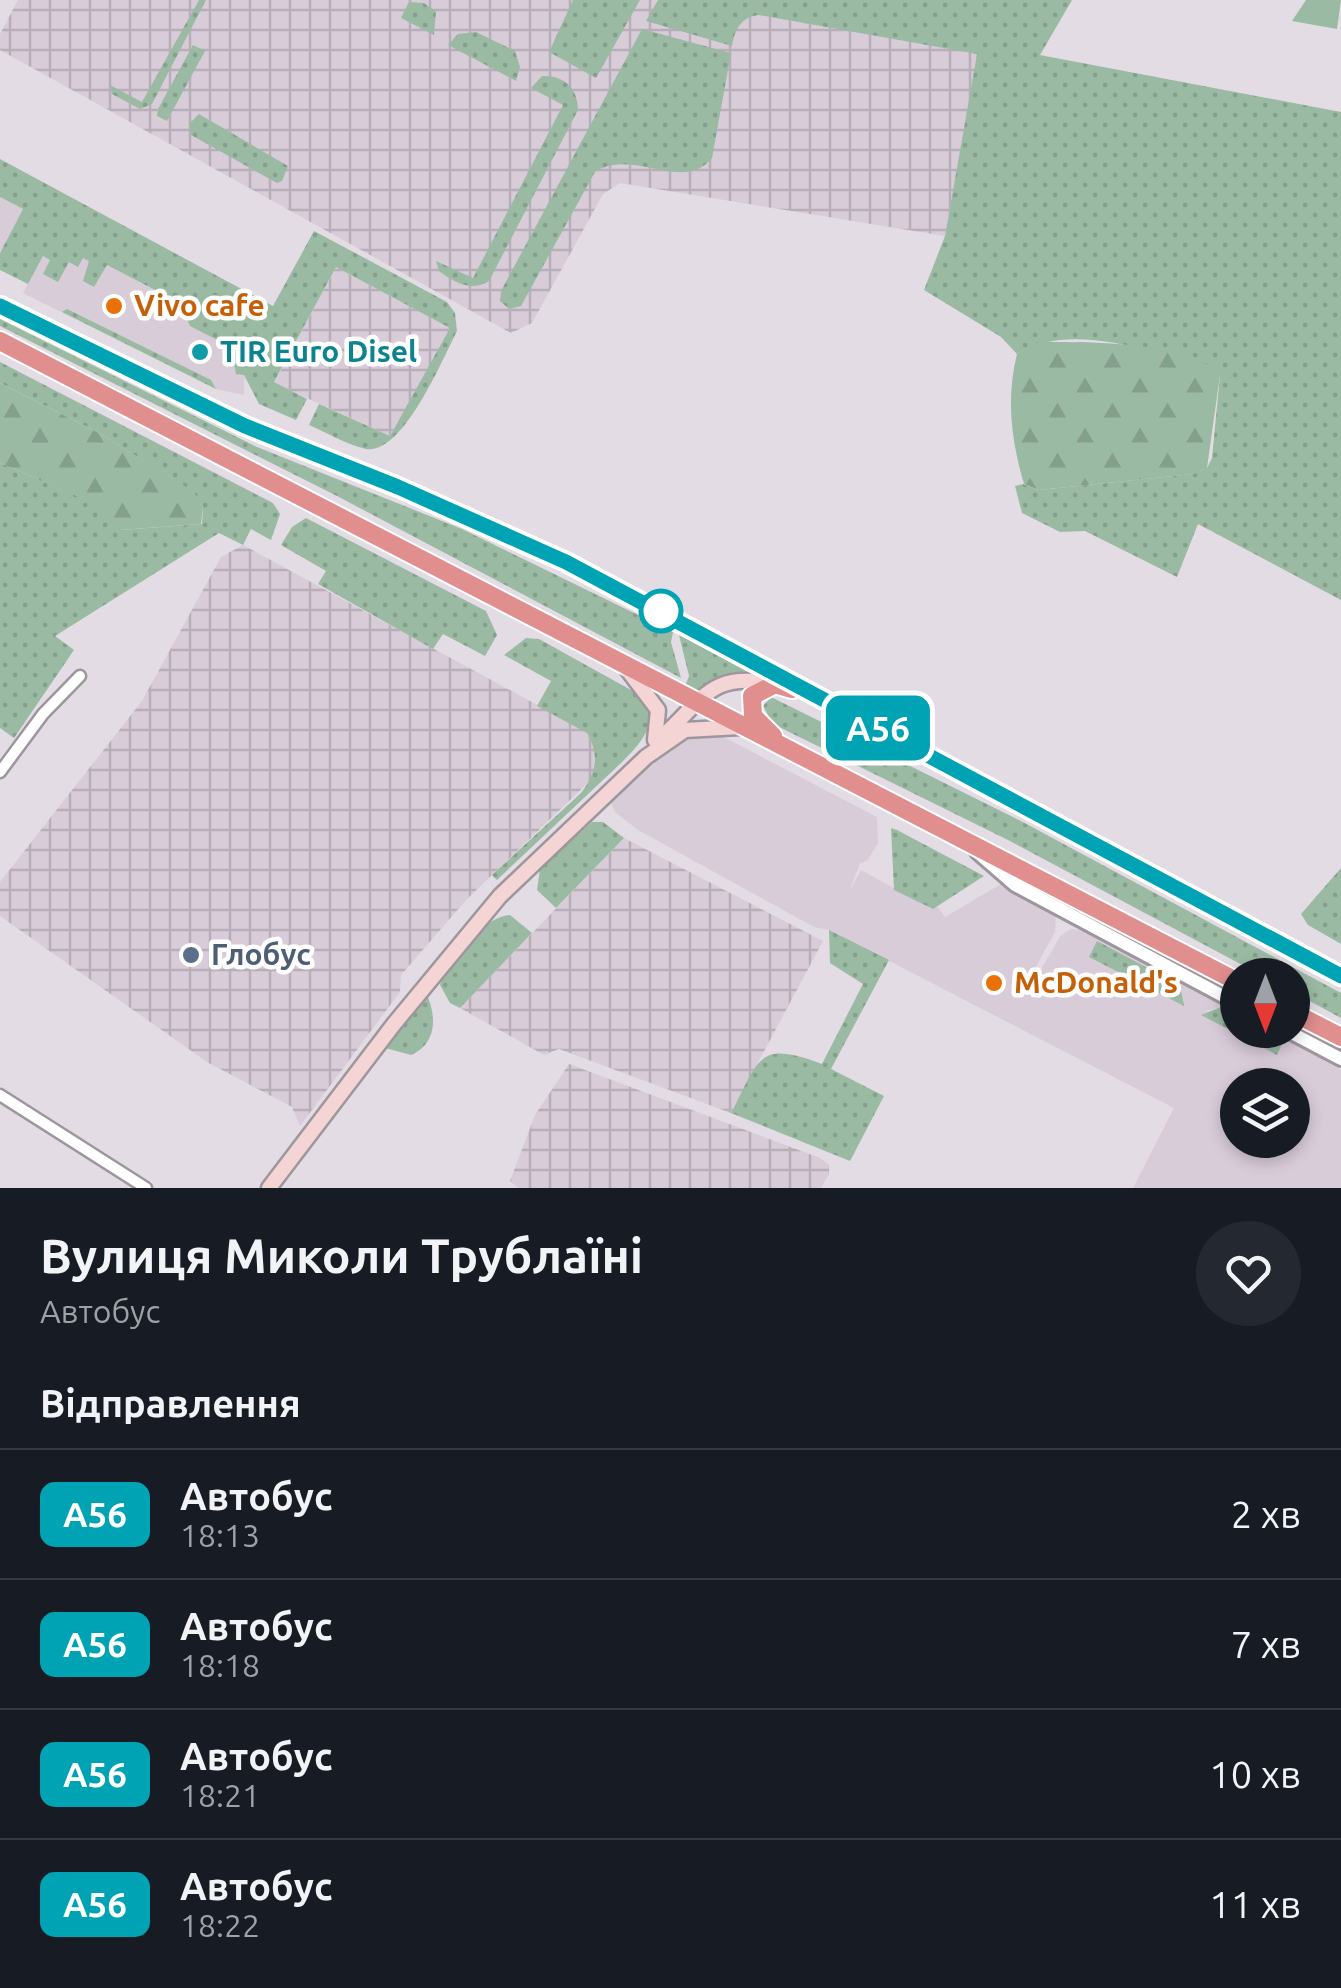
<!DOCTYPE html>
<html lang="uk">
<head>
<meta charset="utf-8">
<style>
  :root { --surface:#171b24; --page:#242831; --text:#f1f3f6; --muted:#9ea1a6; --line:#363941 }
  body { margin:0; font-family:Ubuntu,sans-serif; background:var(--page); color:var(--text); height:100vh; display:flex; flex-direction:column; font-size:38px; white-space:nowrap }
  * { box-sizing:border-box; margin:0 }
  p { font-size:32px; color:var(--muted) }
  .icon { flex:none; width:55px; height:55px; fill:none; stroke:currentColor; stroke-width:2; stroke-linecap:round; stroke-linejoin:round }
  .map { position:relative; height:1188px; overflow:hidden }
  .panel { display:flex; flex-direction:column; background:var(--surface); flex:1 }
  .panel>* { flex:none }
  .badge { padding:0 20px; border-radius:15px; font-size:35px; line-height:65px }
  .needle { width:65px; rotate:180deg }
  .buttons { position:absolute; left:1220px; top:958px; display:grid; gap:20px }
  .buttons a { display:grid; place-items:center; width:90px; height:90px; border-radius:50%; background:var(--surface); box-shadow:0 5px 15px #0003; font-size:50px }
  .map>.badge { position:absolute; translate:-50% -50%; box-shadow:0 0 0 5px #fff }
  h2 { padding:0 40px; font-size:38px; line-height:90px }
  .round { display:grid; place-items:center; flex:none; width:105px; height:105px; border-radius:52px; background:var(--page) }
  .summary { display:flex; align-items:center; justify-content:space-between; height:170px; padding:0 40px }
  h1 { font-size:48px; font-weight:700; line-height:75px }
  ul { padding:0; list-style:none }
  li { display:flex; align-items:center; gap:30px; height:130px; padding:0 40px; border-top:2px solid var(--line) }
  li div { flex:1 }
  li b { display:block; font-size:38px }
  li em { font-style:normal }
  li .badge { min-width:110px; font-weight:700; text-align:center }
  .map>svg:first-child { display:block }
  .built { fill:#d8ccd9; fill-rule:evenodd }
  .industrial { fill:url(#industrial-grid) }
  .grass { fill:url(#grass-dots) }
  .forest { fill:url(#forest-firs) }
  .park { fill:#9bbaa4 }
  .lines { fill:none; stroke-linecap:round; stroke-linejoin:round }
  .minor-casing { stroke:#9d979d; stroke-width:15 }
  .tertiary-casing { stroke:#9d979d; stroke-width:18 }
  .secondary-casing { stroke:#9d979d; stroke-width:19 }
  .trunk-casing { stroke:#fff; stroke-width:22 }
  .minor { stroke:#fff; stroke-width:10 }
  .tertiary { stroke:#fff; stroke-width:12 }
  .secondary { stroke:#f4d4d5; stroke-width:14 }
  .trunk { stroke:#e08e8e; stroke-width:18 }
  .line-casing { stroke:#fff; stroke-width:22 }
  .line { stroke:#00a3b4; stroke-width:15 }
  .food-dot { fill:#e8710a; stroke:#fff; stroke-width:4 }
  .culture-dot { fill:#0f9aa8; stroke:#fff; stroke-width:4 }
  .stop-dot { fill:#fff; stroke:#00a3b4; stroke-width:5 }
  .service-dot { fill:#5c6f8a; stroke:#fff; stroke-width:4 }
  .labels { text-anchor:middle; stroke-width:9; stroke-linejoin:round; paint-order:stroke }
  .food-label { font-size:30px; font-weight:bold; fill:#c56008; stroke:#fff; text-anchor:start }
  .culture-label { font-size:30px; font-weight:bold; fill:#0d838f; stroke:#fff; text-anchor:start }
  .service-label { font-size:30px; font-weight:bold; fill:#4e5e75; stroke:#fff; text-anchor:start }
</style>
</head>
<body>
<div class="map">
<svg width="1341" height="1188" viewBox="0 0 1341 1188">
  <defs>
    <pattern id="industrial-grid" width="8" height="8" patternUnits="userSpaceOnUse" patternTransform="scale(2.5)"><rect width="8" height="8" fill="#d8ccd9"/><path d="M0 4h8M4 0v8" fill="none" stroke="#b8aeb9"/></pattern>
    <pattern id="grass-dots" width="8" height="8" patternUnits="userSpaceOnUse" patternTransform="scale(2.5)"><rect width="8" height="8" fill="#9bbaa4"/><path d="M2 2h.1M6 6h.1" fill="none" stroke="#849f8c" stroke-width="1.8" stroke-linecap="round"/></pattern>
    <pattern id="forest-firs" width="22" height="20" patternUnits="userSpaceOnUse" patternTransform="scale(2.5)"><rect width="22" height="20" fill="#9bbaa4"/><path d="M5 1l3.5 6h-7zM16 11l3.5 6h-7z" fill="#849f8c"/></pattern>
  </defs>
  <rect width="100%" height="100%" fill="#e3dce4"/>
  <g class="built">
    <polygon points="0,197 23,209 0,253"/>
    <polygon points="64,242 245,338 244,395 216,389 23,293 50,243"/>
    <path d="M712,731L877,817L878,843L867,861L860,863L849,892L861,870L932,909L937,906L945,917L1001,884L1056,913L1055,932L1026,985L1028,992L1061,935L1071,929L1085,930L1237,1011V1015L1221,1007L1205,1011L1277,1055L1284,1041L1265,1030H1273L1341,1070V1188H1133L1174,1108L829,930L814,927L638,830L615,812L610,800L674,740ZM1238,1085H1292V1140H1238Z"/>
  </g>
  <g class="industrial">
    <polygon points="18,0 741,0 980,44 945,236 620,183 603,194 532,323 511,333 0,50 0,34"/>
    <polygon points="336,267 451,328 390,436 274,383"/>
    <polygon points="243,545 587,732 595,749 593,778 467,899 401,975 400,992 300,1126 292,1107 207,1062 0,916 0,882 142,701 221,557"/>
    <polygon points="624,838 823,941 731,1113 559,1049 544,1055 460,1008"/>
    <polygon points="569,1064 820,1158 829,1165 829,1174 821,1188 518,1188 510,1181 535,1115"/>
  </g>
  <g class="grass">
    <polygon points="199,0 206,0 152,104 140,109 112,94 110,85 142,102"/>
    <polygon points="573,0 640,0 596,78 549,52"/>
    <path d="M658,0H1072L1040,55L1341,112V600L1198,524L1177,577L1085,531L1060,532L1022,513L1015,486L1023,484L1039,490L1193,474L1207,468L1212,458L1220,375C1165,354 1071,319 1017,354L1001,337L924,290L945,236L977,54L759,15C741,17 735,29 732,46L646,21Z"/>
    <polygon points="409,2 424,3 436,12 434,35 401,18"/>
    <path d="M642,29L731,53L712,158C683,194 633,147 595,172L521,306L509,309L500,301L501,291Z"/>
    <polygon points="476,32 515,51 520,67 516,81 448,45 458,34"/>
    <polygon points="193,45 205,51 167,121 157,116 158,109"/>
    <path d="M542,76C564,75 578,88 578,110L489,281C472,292 455,283 439,271L436,261L473,278L563,105L531,88Z"/>
    <polygon points="199,114 288,166 282,181 277,183 191,135 189,124"/>
    <path d="M0,159L273,306L314,231L447,302L455,313L457,331C442,360 403,455 366,449C347,445 326,432 309,425L319,404L390,436L450,328L336,267L274,382L307,399L296,420L259,404L244,375L236,374L231,347L190,326L180,303L107,265L94,287L83,281L89,261L83,258L78,267L69,262L58,282L43,274L50,260L43,256L28,284L0,270V253L23,209L0,197Z"/>
    <polygon points="67,309 211,380 216,389 62,312"/>
    <polygon points="0,319 257,447 462,529 673,632 671,642 681,678 337,496 0,326"/>
    <polygon points="0,362 273,503 280,514 271,540 251,529 243,545 219,533 55,636 74,650 14,738 0,728 0,463 87,500 120,530 202,524 203,507 193,492 101,434 0,383"/>
    <polygon points="306,518 486,611 497,635 485,656 443,634 433,649 318,584 326,571 281,545 292,527"/>
    <polygon points="679,635 745,668 745,671 715,680 701,692 686,684 689,676"/>
    <path d="M526,638L539,639L640,695C663,721 640,744 621,763L497,880L492,875L581,793C596,774 600,755 587,733L537,706L551,681L504,655Z"/>
    <polygon points="771,697 1019,820 1341,993 1341,1018 1293,992 1292,975 1261,975 1010,841 773,724 763,706"/>
    <polygon points="592,822 603,822 624,838 556,908 537,890 540,869"/>
    <polygon points="891,828 897,830 984,876 933,909 894,890"/>
    <polygon points="1341,868 1341,944 1308,925 1301,914"/>
    <path d="M510,915L532,933L460,1008L450,1003L440,985C446,958 483,917 510,915Z"/>
    <path d="M829,930L889,960L831,1069L884,1096L850,1161L731,1113C760,1058 757,1040 822,1064L863,984L830,963Z"/>
    <polygon points="1097,941 1180,985 1184,1006 1089,957"/>
    <path d="M425,991C437,1014 438,1043 411,1055L385,1048Z"/>
    <polygon points="1221,1007 1237,1015 1238,1030 1265,1030 1284,1040 1277,1055 1201,1015"/>
  </g>
  <g class="forest">
    <path d="M1037,342C1080,342 1191,340 1220,375L1207,468L1194,474L1039,490L1024,484C1011,440 1006,398 1017,354Z"/>
    <polygon points="0,383 101,434 194,492 203,507 201,524 119,530 86,500 0,463"/>
  </g>
  <polygon class="park" points="1306,0 1341,0 1337,29 1292,21"/>
  <g class="lines">
    <defs>
      <g id="minor">
        <polyline points="0,772 43,714 80,676"/>
        <polyline points="0,1095 146,1188"/>
      </g>
      <g id="tertiary">
        <polyline points="977,852 1015,885 1238,1004"/>
        <polyline points="1286,1030 1341,1059"/>
      </g>
      <g id="secondary">
        <polyline points="627,669 658,710 655,740"/>
        <path d="M663,736C705,697 712,671 775,684"/>
        <polyline points="269,1188 394,1024 500,896 646,757 685,730 740,727"/>
      </g>
      <g id="trunk">
        <polyline points="0,306 245,426 398,487 566,562 1341,976"/>
        <polyline points="0,341 1238,982"/>
        <polyline points="773,736 753,716 752,696 775,684 792,689"/>
        <polyline points="1292,1012 1341,1037"/>
      </g>
    </defs>
    <use href="#minor" class="minor-casing"/>
    <use href="#tertiary" class="tertiary-casing"/>
    <use href="#secondary" class="secondary-casing"/>
    <use href="#trunk" class="trunk-casing"/>
    <use href="#minor" class="minor"/>
    <use href="#tertiary" class="tertiary"/>
    <use href="#secondary" class="secondary"/>
    <use href="#trunk" class="trunk"/>
  </g>
  <g class="lines">
    <defs>
      <polyline id="line" points="0,306 245,426 398,487 566,562 1341,976"/>
    </defs>
    <use href="#line" class="line-casing"/>
    <use href="#line" class="line"/>
  </g>
  <g class="food-dot">
    <circle cx="114" cy="306" r="10"/>
    <circle cx="994" cy="983" r="10"/>
  </g>
  <circle class="culture-dot" cx="200" cy="352" r="10"/>
  <circle class="stop-dot" cx="661" cy="611" r="20"/>
  <circle class="service-dot" cx="191" cy="955" r="10"/>
  <g class="labels">
    <g class="food-label">
      <text x="134" y="316">Vivo cafe</text>
      <text x="1014" y="993">McDonald's</text>
    </g>
    <g class="culture-label">
      <text x="220" y="362">TIR Euro Disel</text>
    </g>
    <g class="service-label">
      <text x="211" y="965">Глобус</text>
    </g>
  </g>
</svg>
<div class="buttons">
<a><svg class="needle" viewBox="-14 -14 28 28"><path d="M0-13l5 13h-10z" fill="#e53935"/><path d="M0 13l5-13h-10z" fill="#9ea1a6"/></svg></a>
<a><svg class="icon" aria-label="layers" viewBox="0 0 24 24"><path d="M12 4l9 5-9 5-9-5zM3 14l9 5 9-5"/></svg></a>
</div>
<b class="badge" style="left:878px;top:728px;background:#00a3b4;color:#fff">A56</b>
</div>
<section class="panel">
<div class="summary"><div><h1>Вулиця Миколи Трублаїні</h1><p>Автобус</p></div><a class="round"><svg class="icon" aria-label="heart" viewBox="0 0 24 24"><path d="M12 20l-8-8c-3-5 5-10 8-4 3-6 11-1 8 4z"/></svg></a></div>
<h2>Відправлення</h2>
<ul>
<li><span class="badge" style="background:#00a3b4;color:#fff">A56</span><div><b>Автобус</b><p>18:13</p></div><em>2 хв</em></li>
<li><span class="badge" style="background:#00a3b4;color:#fff">A56</span><div><b>Автобус</b><p>18:18</p></div><em>7 хв</em></li>
<li><span class="badge" style="background:#00a3b4;color:#fff">A56</span><div><b>Автобус</b><p>18:21</p></div><em>10 хв</em></li>
<li><span class="badge" style="background:#00a3b4;color:#fff">A56</span><div><b>Автобус</b><p>18:22</p></div><em>11 хв</em></li>
</ul>
</section>
</body>
</html>
